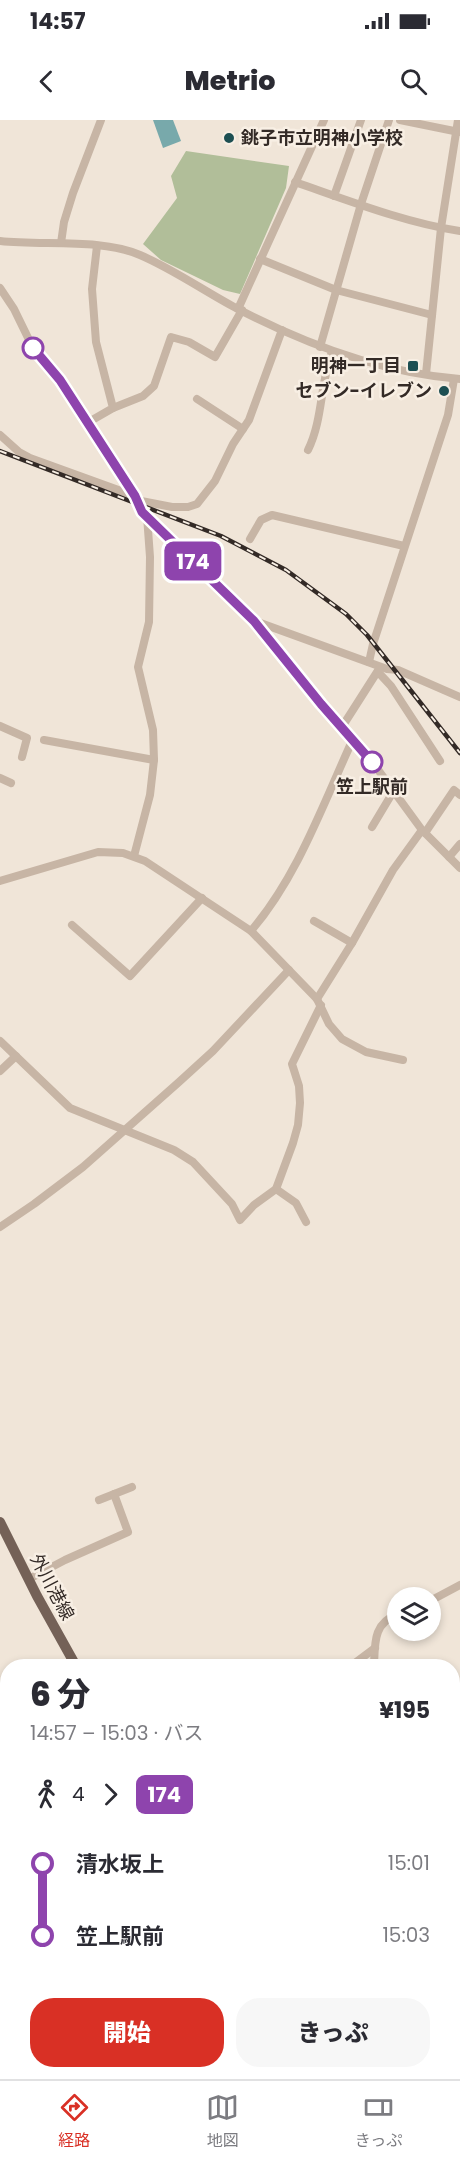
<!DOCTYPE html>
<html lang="ja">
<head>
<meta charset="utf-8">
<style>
  :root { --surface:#fff; --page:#f7f7f7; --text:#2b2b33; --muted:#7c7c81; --line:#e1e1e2; --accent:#d93025 }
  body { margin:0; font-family:Poppins,"Noto Sans JP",sans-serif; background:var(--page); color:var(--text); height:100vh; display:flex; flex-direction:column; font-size:22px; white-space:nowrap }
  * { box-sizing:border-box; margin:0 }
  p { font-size:20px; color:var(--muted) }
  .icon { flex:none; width:33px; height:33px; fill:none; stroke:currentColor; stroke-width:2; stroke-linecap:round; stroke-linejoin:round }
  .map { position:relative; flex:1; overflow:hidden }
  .side { position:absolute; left:0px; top:1539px; width:460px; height:420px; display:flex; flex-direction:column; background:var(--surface); border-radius:24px 24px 0 0; box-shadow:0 3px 9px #0003 }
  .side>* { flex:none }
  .badge { padding:0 12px; border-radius:9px; font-size:21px; line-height:39px }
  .controls { position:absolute; left:387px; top:1467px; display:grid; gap:12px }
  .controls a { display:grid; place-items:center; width:54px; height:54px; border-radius:50%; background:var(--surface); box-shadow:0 3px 9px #0003; font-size:30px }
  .map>.badge { position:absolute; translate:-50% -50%; box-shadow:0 0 0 3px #fff }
  .legs { display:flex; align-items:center; gap:9px; height:66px; padding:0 30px; font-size:20px }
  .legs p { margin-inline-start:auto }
  .head { display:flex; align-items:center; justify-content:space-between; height:102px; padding:0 30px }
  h1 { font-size:33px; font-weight:800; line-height:45px }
  .button { display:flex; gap:12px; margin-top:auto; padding:12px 30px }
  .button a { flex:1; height:69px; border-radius:24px; background:var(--accent); color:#fff; font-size:24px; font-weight:800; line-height:69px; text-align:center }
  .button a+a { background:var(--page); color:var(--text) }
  ul { padding:0 30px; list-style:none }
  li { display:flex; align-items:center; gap:21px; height:72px; font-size:22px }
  li i { display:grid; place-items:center; width:9px; height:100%; margin:0 8px; background:currentColor }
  li i::after { content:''; width:15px; height:15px; margin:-8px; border:4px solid; border-radius:50%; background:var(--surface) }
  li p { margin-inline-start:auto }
  li:first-child i { background:linear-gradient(#0000 50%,currentColor 0) }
  li:last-child i { background:linear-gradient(currentColor 50%,#0000 0) }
  .status { display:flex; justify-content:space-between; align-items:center; height:42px; padding:0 30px; background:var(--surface); direction:ltr }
  .status svg { height:16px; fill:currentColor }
  header { display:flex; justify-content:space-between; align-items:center; height:78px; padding:0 30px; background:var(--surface); font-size:27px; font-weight:800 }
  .tab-bar { display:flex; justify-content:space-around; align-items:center; height:84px; border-top:2px solid var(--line); background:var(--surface); font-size:16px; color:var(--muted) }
  .tab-bar a { display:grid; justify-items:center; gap:3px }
  .tab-bar .current { color:var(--accent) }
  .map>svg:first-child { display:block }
  .green { fill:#b1be99 }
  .water { fill:#78a9ab }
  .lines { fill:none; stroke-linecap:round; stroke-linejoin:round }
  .minor { stroke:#c7b5a5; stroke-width:8 }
  .major { stroke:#746157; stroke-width:10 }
  .rail-casing { stroke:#332a26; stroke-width:4.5 }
  .rail { stroke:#f8efe4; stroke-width:2; stroke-dasharray:7; stroke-linecap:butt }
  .line-1-casing { stroke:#fff; stroke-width:14 }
  .line-1 { stroke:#8e44ad; stroke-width:9 }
  .poi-dot { fill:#1d4f52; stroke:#f8efe4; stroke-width:2 }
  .stop-1-dot { fill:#fff; stroke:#8e44ad; stroke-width:3 }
  .labels { text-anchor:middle; stroke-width:5; stroke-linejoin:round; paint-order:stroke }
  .poi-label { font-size:18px; font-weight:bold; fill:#332a26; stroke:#f8efe4; text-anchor:end }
  .stop-label { font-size:18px; font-weight:bold; fill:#332a26; stroke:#f8efe4 }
  .street-label { font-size:18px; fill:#332a26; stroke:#f8efe4 }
</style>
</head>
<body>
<div class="status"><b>14:57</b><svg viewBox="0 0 49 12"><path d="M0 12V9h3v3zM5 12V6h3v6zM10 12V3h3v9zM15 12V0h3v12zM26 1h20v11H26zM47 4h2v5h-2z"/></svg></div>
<header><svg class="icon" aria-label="back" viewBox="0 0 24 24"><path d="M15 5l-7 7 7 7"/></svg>Metrio<svg class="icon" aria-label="search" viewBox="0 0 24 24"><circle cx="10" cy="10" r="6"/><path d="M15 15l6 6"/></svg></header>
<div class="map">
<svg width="460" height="1959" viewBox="0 0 460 1959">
  <rect width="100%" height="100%" fill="#f0e5d8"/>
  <polygon class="green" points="186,31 289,46 286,68 240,174 223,170 161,140 143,124 177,78 171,56"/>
  <polygon class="water" points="153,0 173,0 181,21 163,28"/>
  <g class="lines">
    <g class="minor">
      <polyline points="400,0 459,12"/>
      <path d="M295,62C347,80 406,103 460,111"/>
      <polyline points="334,76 361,0"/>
      <path d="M0,121C42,126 101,118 140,135C173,149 204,171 236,188C305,224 382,253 460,259"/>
      <polyline points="61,123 64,102 73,73 101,0"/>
      <polyline points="260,139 336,170 432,195"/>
      <polyline points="0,168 14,189 33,228 60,260 135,376 142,392 254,501 321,584 368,636 422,710 460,748"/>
      <polyline points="238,189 324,0"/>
      <polyline points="320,227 361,84 389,0"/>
      <polyline points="426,254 441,108 458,0"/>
      <polyline points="197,279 243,309"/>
      <polyline points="113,288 143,276 154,266 171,217 189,222 215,237 242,190"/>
      <polyline points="87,303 113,288 96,222 92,169 97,126"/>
      <polyline points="0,315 19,332 30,338 135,376"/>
      <path d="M308,330C323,300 320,263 332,232"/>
      <polyline points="136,380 172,387 188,387 197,384 215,361 233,324 249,300 282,210"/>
      <polyline points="250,419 261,400 272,395 404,426"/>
      <polyline points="255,501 387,549 398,550 460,577"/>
      <polyline points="369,542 373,524 448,295 454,259"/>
      <polyline points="378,552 391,566 440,641"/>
      <polyline points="0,606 27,618 22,637"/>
      <polyline points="342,607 379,549"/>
      <polyline points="44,620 154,640"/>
      <polyline points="0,658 11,663"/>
      <polyline points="372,707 393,672"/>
      <polyline points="425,713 454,670 460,675"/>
      <polyline points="134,736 150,675 154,640 153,610 138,547 149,502 150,437 147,396"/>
      <polyline points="449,737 460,724"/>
      <polyline points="0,761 98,732 123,733 145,741 251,811 317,879 329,904 342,919 366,932 403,940"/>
      <polyline points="314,801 352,823"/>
      <polyline points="72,805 130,856 202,778"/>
      <path d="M251,811C298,756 323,684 353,619"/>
      <polyline points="317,879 352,823 393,750 422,710"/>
      <polyline points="0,921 70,988 174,1030 193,1042 232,1084 240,1100 254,1085 276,1069 293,1023 298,1005 300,983 299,966 292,944 321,885"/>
      <polyline points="0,951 16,936"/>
      <polyline points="276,1069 296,1083 306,1102"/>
      <polyline points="0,1107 34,1084 83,1047 179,962 213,931 289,850"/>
      <polyline points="99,1380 132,1367"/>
      <polyline points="29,1459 65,1440 128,1412 114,1374"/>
      <polyline points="430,1481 460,1465"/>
      <polyline points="351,1546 375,1528"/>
      <path d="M374,1546C375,1523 373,1503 398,1494"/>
      <polyline points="453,1587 460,1588"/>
      <polyline points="453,1639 460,1640"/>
      <polyline points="453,1797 460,1716"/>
      <polyline points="0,1866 8,1869"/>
      <polyline points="0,1943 8,1932"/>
      <polyline points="50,1959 51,1952"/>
      <polyline points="158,1959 161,1952"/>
      <polyline points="442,1959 443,1952"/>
    </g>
    <g class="major">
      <polyline points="0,1402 37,1476 76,1546"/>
      <polyline points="352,1952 356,1959"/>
    </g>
    <defs>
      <polyline id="rail" points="0,331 221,416 286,450 346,494 367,515 460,633"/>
    </defs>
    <use href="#rail" class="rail-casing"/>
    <use href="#rail" class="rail"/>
  </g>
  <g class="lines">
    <defs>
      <polyline id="line-1" points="33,228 60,260 135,376 142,392 254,501 321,584 372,642"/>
    </defs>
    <use href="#line-1" class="line-1-casing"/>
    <use href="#line-1" class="line-1"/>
  </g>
  <g class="poi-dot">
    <circle cx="229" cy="18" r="6"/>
    <rect x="407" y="240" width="12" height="12" rx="3"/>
    <circle cx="444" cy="271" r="6"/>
  </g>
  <g class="stop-1-dot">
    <circle cx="33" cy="228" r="10"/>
    <circle cx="372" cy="642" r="10"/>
  </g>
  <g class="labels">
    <g class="poi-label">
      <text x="241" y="24" text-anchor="start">銚子市立明神小学校</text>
      <text x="401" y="252">明神一丁目</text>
      <text x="432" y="277">セブン-イレブン</text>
    </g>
    <g class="stop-label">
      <text x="372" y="673">笠上駅前</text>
    </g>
    <g class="street-label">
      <text transform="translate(52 1467) rotate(62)" y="6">外川港線</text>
    </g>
  </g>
</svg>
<div class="controls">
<a><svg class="icon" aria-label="layers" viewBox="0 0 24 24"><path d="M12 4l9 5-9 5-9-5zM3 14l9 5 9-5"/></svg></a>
</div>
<b class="badge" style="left:193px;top:441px;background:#8e44ad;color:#fff">174</b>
<section class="side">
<div class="head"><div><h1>6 分</h1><p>14:57 – 15:03 · バス</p></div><b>¥195</b></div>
<div class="legs"><svg class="icon" aria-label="walk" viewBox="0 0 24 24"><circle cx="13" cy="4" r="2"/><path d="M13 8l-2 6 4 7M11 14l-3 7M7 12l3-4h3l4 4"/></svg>4<svg class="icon" aria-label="forward" viewBox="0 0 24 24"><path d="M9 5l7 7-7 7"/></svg><b class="badge" style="background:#8e44ad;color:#fff">174</b></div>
<ul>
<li><i style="color:#8e44ad"></i><b>清水坂上</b><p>15:01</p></li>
<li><i style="color:#8e44ad"></i><b>笠上駅前</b><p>15:03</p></li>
</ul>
<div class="button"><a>開始</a><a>きっぷ</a></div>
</section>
</div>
<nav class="tab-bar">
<a class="current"><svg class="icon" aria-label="directions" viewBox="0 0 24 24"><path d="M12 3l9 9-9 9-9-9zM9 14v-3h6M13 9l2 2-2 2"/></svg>経路</a>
<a><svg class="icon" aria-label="map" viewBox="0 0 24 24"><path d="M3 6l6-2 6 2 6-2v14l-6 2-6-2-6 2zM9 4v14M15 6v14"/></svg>地図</a>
<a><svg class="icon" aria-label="tickets" viewBox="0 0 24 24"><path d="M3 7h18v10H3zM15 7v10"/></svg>きっぷ</a>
</nav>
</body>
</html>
